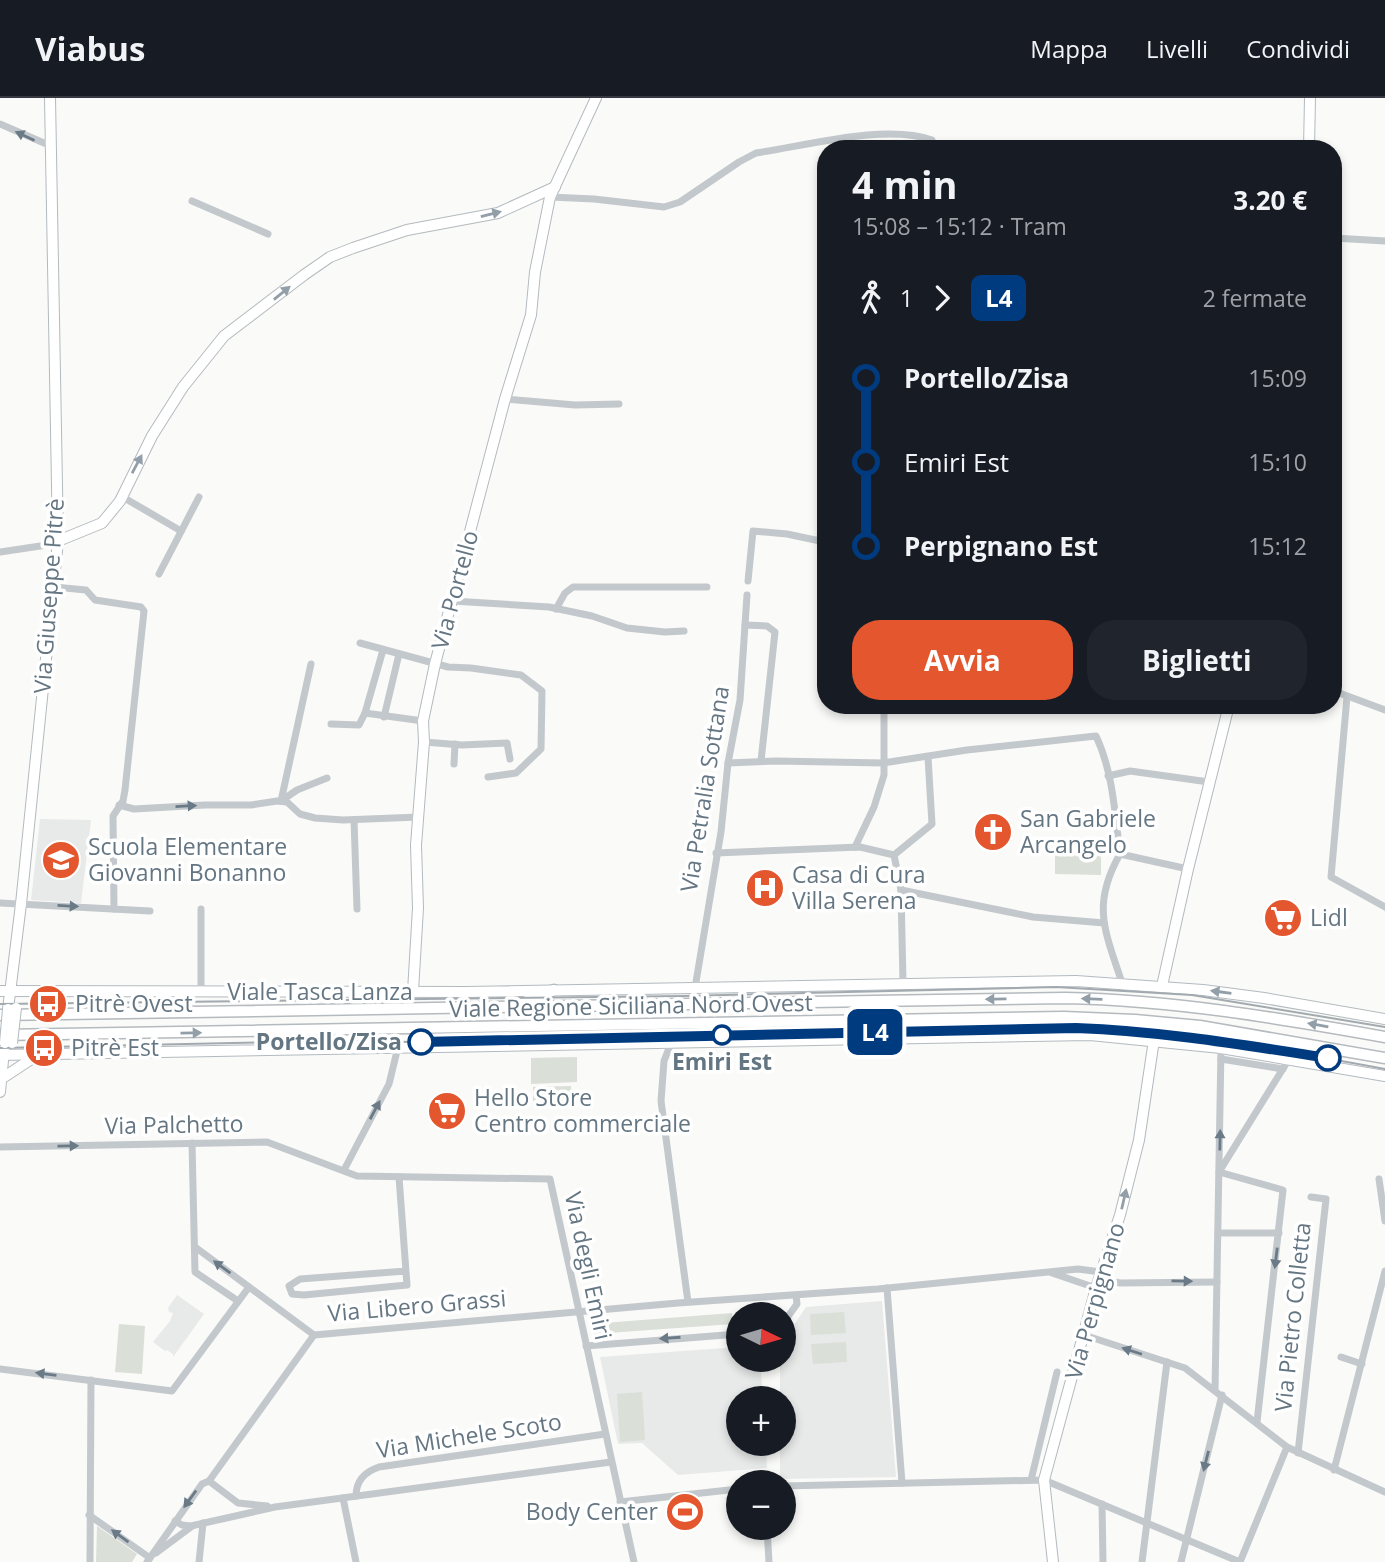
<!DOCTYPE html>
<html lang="it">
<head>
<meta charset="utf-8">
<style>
  :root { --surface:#171b24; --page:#20242c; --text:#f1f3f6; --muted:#9ea1a6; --line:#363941; --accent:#e4572e }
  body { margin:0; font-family:"Open Sans",sans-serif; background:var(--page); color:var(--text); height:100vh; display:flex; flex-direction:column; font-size:26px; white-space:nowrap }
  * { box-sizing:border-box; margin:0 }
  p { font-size:23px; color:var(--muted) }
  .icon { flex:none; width:38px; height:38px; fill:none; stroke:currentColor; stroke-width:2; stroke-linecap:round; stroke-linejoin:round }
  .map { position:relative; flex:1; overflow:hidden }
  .panel { position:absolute; left:817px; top:42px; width:525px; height:574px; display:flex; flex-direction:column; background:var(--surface); border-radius:28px; box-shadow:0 4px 10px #0003 }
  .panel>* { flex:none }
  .badge { padding:0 14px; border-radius:10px; font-size:24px; line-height:46px }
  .needle { width:46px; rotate:95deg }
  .tools { position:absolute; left:726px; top:1204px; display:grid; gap:14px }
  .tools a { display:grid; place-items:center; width:70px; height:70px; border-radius:50%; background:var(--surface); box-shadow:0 4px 10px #0003; font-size:35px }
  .map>.badge { position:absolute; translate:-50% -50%; box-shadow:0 0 0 4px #fff }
  .legs { display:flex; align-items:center; gap:10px; height:77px; padding:0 35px; font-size:23px }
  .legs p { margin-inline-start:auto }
  .summary { display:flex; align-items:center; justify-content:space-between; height:119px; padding:0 35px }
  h1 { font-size:38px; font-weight:700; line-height:52px }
  .cta { display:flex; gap:14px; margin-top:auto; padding:14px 35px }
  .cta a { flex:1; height:80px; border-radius:28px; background:var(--accent); color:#fff; font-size:28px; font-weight:700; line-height:80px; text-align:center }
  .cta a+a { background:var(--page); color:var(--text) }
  ul { padding:0 35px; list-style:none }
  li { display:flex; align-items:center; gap:24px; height:84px; font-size:26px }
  li i { display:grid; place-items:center; width:10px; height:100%; margin:0 9px; background:currentColor }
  li i::after { content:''; width:18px; height:18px; margin:-9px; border:5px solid; border-radius:50%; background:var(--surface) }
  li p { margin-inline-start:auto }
  li:first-child i { background:linear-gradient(#0000 50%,currentColor 0) }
  li:last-child i { background:linear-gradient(currentColor 50%,#0000 0) }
  header { display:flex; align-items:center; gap:42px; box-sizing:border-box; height:98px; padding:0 35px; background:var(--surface); border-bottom:2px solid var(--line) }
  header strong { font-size:33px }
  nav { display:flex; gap:38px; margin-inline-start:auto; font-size:24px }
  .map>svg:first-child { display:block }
  .built { fill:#e8e9e9 }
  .green { fill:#dadfd7 }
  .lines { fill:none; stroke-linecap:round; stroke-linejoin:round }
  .secondary-casing { stroke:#b3babf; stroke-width:12 }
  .primary-casing { stroke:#b5babe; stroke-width:13 }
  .street { stroke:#c3c8cc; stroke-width:7 }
  .secondary { stroke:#fff; stroke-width:10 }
  .primary { stroke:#fff; stroke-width:10 }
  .tram { stroke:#a2aab0; stroke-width:2 }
  .secondary-bridge-casing { stroke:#b3babf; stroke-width:12; stroke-linecap:butt }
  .secondary-bridge { stroke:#fff; stroke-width:10 }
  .oneway { fill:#6a7a87 }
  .oneway2 { fill:#939fa8 }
  .line-1-casing { stroke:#fff; stroke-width:16 }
  .line-1 { stroke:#003b80; stroke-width:10 }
  .stop-1-dot { fill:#fff; stroke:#003b80; stroke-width:3.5 }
  .labels { text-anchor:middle; stroke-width:7; stroke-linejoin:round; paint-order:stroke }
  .street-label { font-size:23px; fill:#657683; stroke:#fff }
  .poi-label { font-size:23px; fill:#657683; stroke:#fff; text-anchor:start }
  .stop-label { font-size:23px; font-weight:bold; fill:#657683; stroke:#fff; text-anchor:end }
</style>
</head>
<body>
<header>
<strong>Viabus</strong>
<nav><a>Mappa</a><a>Livelli</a><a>Condividi</a></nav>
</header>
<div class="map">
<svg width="1385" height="1464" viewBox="0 0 1385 1464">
  <rect width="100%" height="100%" fill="#fafaf8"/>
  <g class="built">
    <polygon points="40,721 91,722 81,805 31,802"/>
    <polygon points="177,1197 204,1216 173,1259 173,1256 167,1252 165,1253 153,1244 170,1223 173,1215 169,1214 168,1210"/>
    <polygon points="882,1203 896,1379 780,1381 780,1346 784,1346 784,1300 780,1300 780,1262 784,1262 784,1242 806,1209"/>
    <polygon points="738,1249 738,1262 760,1262 763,1300 738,1300 738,1346 766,1346 767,1370 678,1377 642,1345 618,1346 600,1259"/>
  </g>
  <g class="green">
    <polygon points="1055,754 1101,755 1101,777 1055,776"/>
    <polygon points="577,959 577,984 531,986 531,960"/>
    <polygon points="571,988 572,1008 533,1009 533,989"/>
    <polygon points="844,1214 846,1235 811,1237 810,1216"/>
    <polygon points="732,1215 733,1226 594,1236 591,1226"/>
    <polygon points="119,1226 145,1228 142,1276 115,1274"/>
    <polygon points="846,1244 847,1264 813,1266 811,1246"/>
    <polygon points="642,1294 645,1342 620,1344 617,1296"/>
    <polygon points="97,1428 137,1456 132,1464 96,1464"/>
  </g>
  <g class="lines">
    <defs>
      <g id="secondary">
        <polyline points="1309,51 1310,0"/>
        <polyline points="58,443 102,425 120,403 152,338 183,289 224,238 304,177 330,159 353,150 407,132 498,115 555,89"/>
        <polyline points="1162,888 1188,771 1229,607"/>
        <polyline points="0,893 466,894 1076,883 1203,892 1264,900 1385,921"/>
        <polyline points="413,893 418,810 416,747 424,644 423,623 435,566 505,301 531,217 535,174 550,99 596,0"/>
        <polyline points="8,911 21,806 58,443 50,0"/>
        <polyline points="0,957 1090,937 1221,950 1385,978"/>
        <polyline points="1,981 39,956"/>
        <polyline points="0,994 4,952"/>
        <polyline points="1053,1464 1044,1382 1096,1190 1120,1117 1139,1042 1154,942"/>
      </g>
      <g id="primary">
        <polyline points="517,907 554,892"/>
        <path d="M0,917L1065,900C1173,902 1278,920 1385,939"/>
        <polyline points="0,937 1064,919 1135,922 1200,928 1385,960"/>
        <polyline points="276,938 324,950"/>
      </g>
    </defs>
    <use href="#secondary" class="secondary-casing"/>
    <use href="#primary" class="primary-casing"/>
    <g class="street">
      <polyline points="0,26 51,48"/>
      <path d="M550,99L594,101L664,109L680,104L739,64L756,55C805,48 886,25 932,42L935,51"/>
      <polyline points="192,103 268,136"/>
      <polyline points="1334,140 1385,143"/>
      <polyline points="505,301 575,307 619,306"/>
      <polyline points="121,398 181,433"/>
      <polyline points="0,454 47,447 58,443"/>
      <polyline points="159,476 199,399"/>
      <polyline points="748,483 753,433 787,436 820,443 826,350"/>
      <polyline points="54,489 86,492 95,502 141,509 144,513 125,692 123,703 113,718 114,811"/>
      <polyline points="452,503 549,509 592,518 627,530 665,534 684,533"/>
      <polyline points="556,511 565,495 573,489 707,489"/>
      <polyline points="745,527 767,528 775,534 761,663"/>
      <polyline points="360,545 448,569 471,570 521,577 542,593 541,651 516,675 488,679"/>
      <polyline points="1334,593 1385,612"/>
      <polyline points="1347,599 1331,779 1385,809"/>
      <polyline points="1205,607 1228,611"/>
      <polyline points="365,615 383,552"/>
      <polyline points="384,619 399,556"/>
      <polyline points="331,626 359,627 365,615 423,623"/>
      <polyline points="424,644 462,647 507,645 510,661"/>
      <path d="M728,665L776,663L883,665L967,652L1096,638C1113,674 1115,716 1120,756"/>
      <polyline points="454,666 455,646"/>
      <polyline points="1108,678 1130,673 1209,684"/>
      <polyline points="281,703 311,566"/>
      <polyline points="281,703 297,692 327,680"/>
      <polyline points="119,707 134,711 205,707 251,707 277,703 287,704 300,716 315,720 343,722 419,719"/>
      <polyline points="354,722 357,811"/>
      <polyline points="855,749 874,709 884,677 884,607"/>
      <polyline points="716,755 860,749 894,757 901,792 903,885"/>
      <polyline points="894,757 932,726 928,659"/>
      <polyline points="901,792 1033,819 1104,825"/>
      <polyline points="0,805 150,813"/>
      <polyline points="201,811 201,893"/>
      <path d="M1122,885C1105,833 1091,807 1120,756L1188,771"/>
      <polyline points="695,890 721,734 728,665 740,602 747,497"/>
      <polyline points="671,945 664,963 661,1003 688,1204"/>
      <polyline points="1221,961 1283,971"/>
      <polyline points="192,1045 195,1174 238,1203"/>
      <polyline points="0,1049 267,1044 357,1078 550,1081 634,1464"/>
      <polyline points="344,1072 389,986 398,949"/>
      <polyline points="399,1079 407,1187 304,1197 292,1196 289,1188 300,1181 406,1173"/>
      <polyline points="1379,1081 1385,1123"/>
      <polyline points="1218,1135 1279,1135"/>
      <polyline points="195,1149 314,1237"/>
      <polyline points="1052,1175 1096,1190"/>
      <polyline points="1099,1181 1120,1185 1217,1184"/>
      <polyline points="887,1190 902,1385"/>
      <polyline points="784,1224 797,1206 796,1197"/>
      <polyline points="1084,1237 1185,1270 1287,1349 1385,1394"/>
      <polyline points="586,1248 738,1236"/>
      <polyline points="1341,1259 1362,1266"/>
      <polyline points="0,1271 172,1293 249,1189"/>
      <polyline points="1215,1292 1221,950"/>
      <polyline points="1257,1324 1283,1092 1219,1074 1289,961"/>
      <polyline points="1298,1355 1326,1101 1311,1099"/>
      <polyline points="1334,1372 1385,1173"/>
      <polyline points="1031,1382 1057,1274"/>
      <polyline points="209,1383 238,1405 267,1408"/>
      <polyline points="784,1388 1044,1382 1240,1464"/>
      <path d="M356,1398C356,1383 364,1374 379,1369L605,1336"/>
      <polyline points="343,1400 356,1464"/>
      <polyline points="620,1404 738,1391"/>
      <polyline points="1102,1406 1103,1464"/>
      <polyline points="89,1417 150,1460"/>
      <polyline points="175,1423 182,1427 191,1428 275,1409 611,1364"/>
      <polyline points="767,1430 769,1464"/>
      <polyline points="156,1455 191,1429"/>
      <polyline points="90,1464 91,1282"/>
      <polyline points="147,1464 202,1386 209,1383 314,1237 678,1205 878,1191 1078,1171 1101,1174"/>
      <polyline points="199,1464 203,1425"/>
      <polyline points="1142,1464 1167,1264"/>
      <polyline points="1181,1464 1222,1297"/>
      <polyline points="1240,1464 1287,1349"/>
    </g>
    <use href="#secondary" class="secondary"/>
    <use href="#primary" class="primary"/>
    <g class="tram">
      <polyline points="0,906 684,898 1056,889 1192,897 1385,929"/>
      <path d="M0,950L333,943L421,944L1076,930C1181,934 1283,952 1385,971"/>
    </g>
    <defs>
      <g id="secondary-bridge">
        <polyline points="5,945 8,911"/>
        <polyline points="12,945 16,910"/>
      </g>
    </defs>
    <use href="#secondary-bridge" class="secondary-bridge-casing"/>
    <use href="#secondary-bridge" class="secondary-bridge"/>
  </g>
  <defs><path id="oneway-solid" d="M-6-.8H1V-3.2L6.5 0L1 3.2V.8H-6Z" transform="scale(1.75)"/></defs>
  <g class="oneway">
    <use href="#oneway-solid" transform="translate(25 38) rotate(-155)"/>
    <use href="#oneway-solid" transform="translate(186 708) rotate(-3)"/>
    <use href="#oneway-solid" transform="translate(68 808) rotate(3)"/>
    <use href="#oneway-solid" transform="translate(375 1012) rotate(-62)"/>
    <use href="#oneway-solid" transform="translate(1220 1042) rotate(-89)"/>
    <use href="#oneway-solid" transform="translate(68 1048) rotate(-1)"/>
    <use href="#oneway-solid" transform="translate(1276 1160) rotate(97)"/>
    <use href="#oneway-solid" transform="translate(222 1169) rotate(-144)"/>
    <use href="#oneway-solid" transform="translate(1182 1183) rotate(1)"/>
    <use href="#oneway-solid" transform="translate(670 1240) rotate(176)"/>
    <use href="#oneway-solid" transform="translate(1132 1253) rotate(-162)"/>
    <use href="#oneway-solid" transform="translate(46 1276) rotate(-173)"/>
    <use href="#oneway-solid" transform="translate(1206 1363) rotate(104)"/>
    <use href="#oneway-solid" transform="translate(190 1401) rotate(126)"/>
    <use href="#oneway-solid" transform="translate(120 1438) rotate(-144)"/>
  </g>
  <g class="oneway2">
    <use href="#oneway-solid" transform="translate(491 116) rotate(-14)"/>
    <use href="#oneway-solid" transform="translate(282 195) rotate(-39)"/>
    <use href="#oneway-solid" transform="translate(137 366) rotate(-62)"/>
    <use href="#oneway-solid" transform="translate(1221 894) rotate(-172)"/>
    <use href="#oneway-solid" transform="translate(996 901) rotate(179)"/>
    <use href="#oneway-solid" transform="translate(1092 901) rotate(-178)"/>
    <use href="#oneway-solid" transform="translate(1318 927) rotate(-170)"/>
    <use href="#oneway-solid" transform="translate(191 935) rotate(-1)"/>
    <use href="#oneway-solid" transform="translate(1124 1101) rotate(-77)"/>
  </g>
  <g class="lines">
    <defs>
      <path id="line-1" d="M421,944L1076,930C1161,933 1244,947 1328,960"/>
    </defs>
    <use href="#line-1" class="line-1-casing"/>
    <use href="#line-1" class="line-1"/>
  </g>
  <defs>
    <symbol id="church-disc" viewBox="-11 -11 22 22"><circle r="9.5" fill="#e4572e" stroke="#fff"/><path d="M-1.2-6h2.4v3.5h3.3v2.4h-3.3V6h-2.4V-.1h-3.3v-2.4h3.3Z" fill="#fff"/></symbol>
    <symbol id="school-disc" viewBox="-11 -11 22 22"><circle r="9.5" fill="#e4572e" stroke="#fff"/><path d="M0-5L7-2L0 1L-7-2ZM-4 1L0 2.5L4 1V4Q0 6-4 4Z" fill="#fff"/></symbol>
    <symbol id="hospital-disc" viewBox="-11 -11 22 22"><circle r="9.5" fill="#e4572e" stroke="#fff"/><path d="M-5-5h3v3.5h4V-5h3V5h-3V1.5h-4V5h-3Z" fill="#fff"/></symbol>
    <symbol id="supermarket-disc" viewBox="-11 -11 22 22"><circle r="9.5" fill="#e4572e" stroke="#fff"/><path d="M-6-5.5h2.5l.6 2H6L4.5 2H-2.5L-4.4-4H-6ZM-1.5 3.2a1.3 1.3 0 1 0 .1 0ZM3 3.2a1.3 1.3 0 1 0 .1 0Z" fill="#fff"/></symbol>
    <symbol id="bus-disc" viewBox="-11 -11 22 22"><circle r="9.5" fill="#e4572e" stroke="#fff"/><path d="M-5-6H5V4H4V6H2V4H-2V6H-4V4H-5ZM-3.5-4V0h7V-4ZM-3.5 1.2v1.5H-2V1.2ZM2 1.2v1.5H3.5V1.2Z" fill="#fff"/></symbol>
    <symbol id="stadium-disc" viewBox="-11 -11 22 22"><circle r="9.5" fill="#e4572e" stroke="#fff"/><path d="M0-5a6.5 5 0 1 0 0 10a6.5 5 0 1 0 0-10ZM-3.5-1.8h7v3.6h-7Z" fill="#fff"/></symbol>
  </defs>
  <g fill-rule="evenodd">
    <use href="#church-disc" x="971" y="712" width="44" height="44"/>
    <use href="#school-disc" x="39" y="740" width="44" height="44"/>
    <use href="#hospital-disc" x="743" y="768" width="44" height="44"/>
    <use href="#supermarket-disc" x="1261" y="798" width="44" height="44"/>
    <use href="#bus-disc" x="26" y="884" width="44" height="44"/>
    <use href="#bus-disc" x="22" y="928" width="44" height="44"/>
    <use href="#supermarket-disc" x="425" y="991" width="44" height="44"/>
    <use href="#stadium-disc" x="663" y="1392" width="44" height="44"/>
  </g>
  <g class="stop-1-dot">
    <circle cx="722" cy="937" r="9"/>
    <circle cx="421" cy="944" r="12"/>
    <circle cx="1328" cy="960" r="12"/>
  </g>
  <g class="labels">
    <g class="street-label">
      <text transform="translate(455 492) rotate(-75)" y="8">Via Portello</text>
      <text transform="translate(49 498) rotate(-86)" y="8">Via Giuseppe Pitrè</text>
      <text transform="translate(705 691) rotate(-81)" y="8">Via Petralia Sottana</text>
      <text x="320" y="902">Viale Tasca Lanza</text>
      <text transform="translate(631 908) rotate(-1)" y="8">Viale Regione Siciliana Nord Ovest</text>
      <text transform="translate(174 1027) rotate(-1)" y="8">Via Palchetto</text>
      <text transform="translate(588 1168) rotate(78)" y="8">Via degli Emiri</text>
      <text transform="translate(1095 1203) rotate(-74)" y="8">Via Perpignano</text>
      <text transform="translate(417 1208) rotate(-5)" y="8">Via Libero Grassi</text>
      <text transform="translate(1293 1219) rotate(-84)" y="8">Via Pietro Colletta</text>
      <text transform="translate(469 1338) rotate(-9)" y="8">Via Michele Scoto</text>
    </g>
    <g class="poi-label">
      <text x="1020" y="729">San Gabriele<tspan x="1020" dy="26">Arcangelo</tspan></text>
      <text x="88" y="757">Scuola Elementare<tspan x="88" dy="26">Giovanni Bonanno</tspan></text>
      <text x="792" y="785">Casa di Cura<tspan x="792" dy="26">Villa Serena</tspan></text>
      <text x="1310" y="828">Lidl</text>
      <text x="75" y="914">Pitrè Ovest</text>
      <text x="71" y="958">Pitrè Est</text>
      <text x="474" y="1008">Hello Store<tspan x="474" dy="26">Centro commerciale</tspan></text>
      <text x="658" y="1422" text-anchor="end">Body Center</text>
    </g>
    <g class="stop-label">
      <text x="402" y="952">Portello/Zisa</text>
      <text x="722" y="972" text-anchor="middle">Emiri Est</text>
    </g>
  </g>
</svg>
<div class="tools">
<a><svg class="needle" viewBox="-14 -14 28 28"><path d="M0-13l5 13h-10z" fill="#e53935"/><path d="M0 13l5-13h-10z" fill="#9ea1a6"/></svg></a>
<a>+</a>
<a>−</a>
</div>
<b class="badge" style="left:875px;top:934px;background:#003b80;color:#fff">L4</b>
<section class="panel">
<div class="summary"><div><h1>4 min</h1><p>15:08 – 15:12 · Tram</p></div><b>3.20 €</b></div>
<div class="legs"><svg class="icon" aria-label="walk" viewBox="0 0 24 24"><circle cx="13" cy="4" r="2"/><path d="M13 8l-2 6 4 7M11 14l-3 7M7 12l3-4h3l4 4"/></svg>1<svg class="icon" aria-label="forward" viewBox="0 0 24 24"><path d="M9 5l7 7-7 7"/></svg><b class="badge" style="background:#003b80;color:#fff">L4</b><p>2 fermate</p></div>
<ul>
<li><i style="color:#003b80"></i><b>Portello/Zisa</b><p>15:09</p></li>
<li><i style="color:#003b80"></i><span>Emiri Est</span><p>15:10</p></li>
<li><i style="color:#003b80"></i><b>Perpignano Est</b><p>15:12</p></li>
</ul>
<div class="cta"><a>Avvia</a><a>Biglietti</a></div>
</section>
</div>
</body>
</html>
